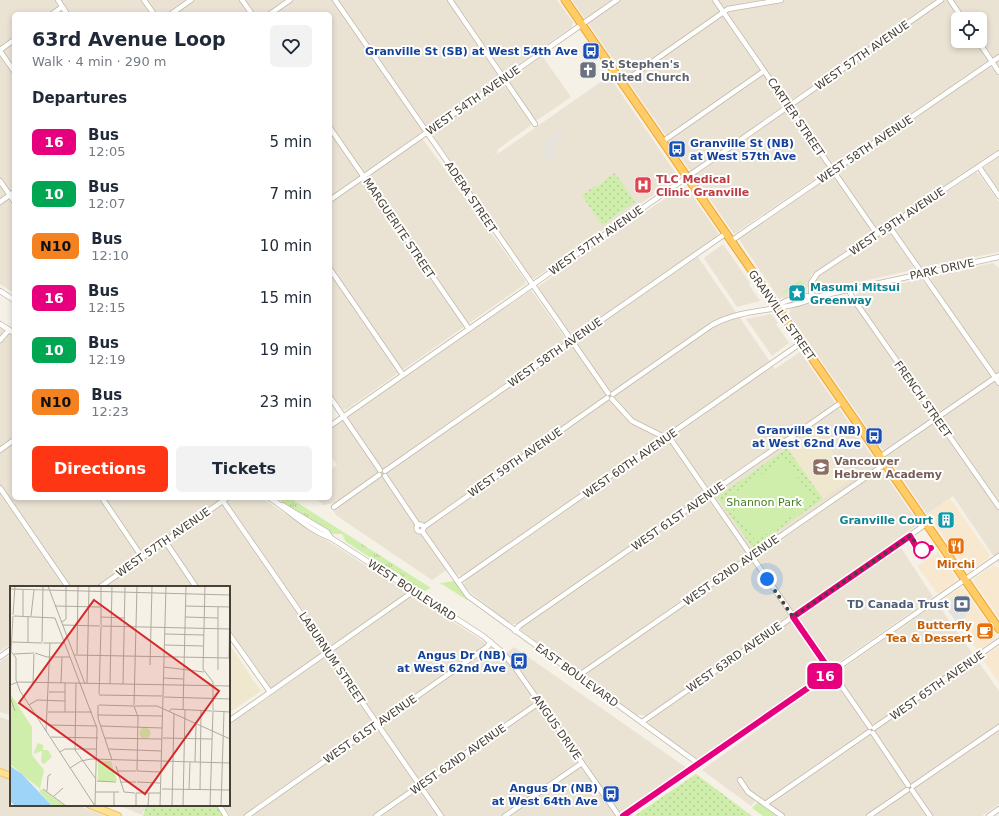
<!DOCTYPE html>
<html lang="en">
<head>
<meta charset="utf-8">
<style>
  :root { --surface:#fff; --page:#f2f2f3; --text:#1f2937; --muted:#747a83; --accent:#ff3614 }
  body { margin:0; font-family:"DejaVu Sans",sans-serif; background:var(--page); color:var(--text); height:100vh; display:flex; flex-direction:column; font-size:15px; white-space:nowrap }
  * { box-sizing:border-box; margin:0 }
  p { font-size:13px; color:var(--muted) }
  .icon { flex:none; width:22px; height:22px; fill:none; stroke:currentColor; stroke-width:2; stroke-linecap:round; stroke-linejoin:round }
  .map { position:relative; flex:1; overflow:hidden }
  .sheet { position:absolute; left:12px; top:12px; width:320px; height:488px; display:flex; flex-direction:column; background:var(--surface); border-radius:6px; box-shadow:0 2px 6px #0003 }
  .sheet>* { flex:none }
  .badge { padding:0 8px; border-radius:6px; font-size:14px; line-height:26px }
  .fabs { position:absolute; left:951px; top:12px; display:grid; gap:8px }
  .fabs a { display:grid; place-items:center; width:36px; height:36px; border-radius:6px; background:var(--surface); box-shadow:0 2px 6px #0003; font-size:20px }
  .you { position:absolute; width:20px; height:20px; margin:-10px; border:3px solid #fff; border-radius:50%; background:#1a73e8; box-shadow:0 0 0 6px #1a73e833 }
  .map>.badge { position:absolute; translate:-50% -50%; box-shadow:0 0 0 2px #fff }
  h2 { padding:0 20px; font-size:15px; line-height:36px }
  .round { display:grid; place-items:center; flex:none; width:42px; height:42px; border-radius:6px; background:var(--page) }
  .overview { display:flex; align-items:center; justify-content:space-between; height:68px; padding:0 20px }
  h1 { font-size:19px; font-weight:700; line-height:30px }
  .cta { display:flex; gap:8px; margin-top:auto; padding:8px 20px }
  .cta a { flex:1; height:46px; border-radius:6px; background:var(--accent); color:#fff; font-size:16px; font-weight:700; line-height:46px; text-align:center }
  .cta a+a { background:var(--page); color:var(--text) }
  ul { padding:0; list-style:none }
  li { display:flex; align-items:center; gap:12px; height:52px; padding:0 20px }
  li div { flex:1 }
  li b { display:block; font-size:15px }
  li em { font-style:normal }
  li .badge { min-width:44px; font-weight:700; text-align:center }
  .map>svg:first-child { display:block }
  .residential { fill:#eae3d4; fill-rule:evenodd }
  .commercial { fill:#f9e8d0 }
  .education { fill:#f0e7cf }
  .grass { fill:url(#grass-tufts) }
  .park { fill:url(#park-dots) }
  .garden { fill:#d0eeab }
  .parking { fill:#e6e3df }
  .lines { fill:none; stroke-linecap:round; stroke-linejoin:round }
  .minor-casing { stroke:#c2b9a8; stroke-width:6 }
  .major-casing { stroke:#f1c259; stroke-width:8 }
  .highway-casing { stroke:#efa428; stroke-width:9 }
  .minor { stroke:#fff; stroke-width:4.5 }
  .major { stroke:#ffe196; stroke-width:6 }
  .highway { stroke:#ffcc68; stroke-width:7 }
  .line-casing { stroke:#fff; stroke-width:9 }
  .line { stroke:#e6007e; stroke-width:6 }
  .walk { stroke:#494135; stroke-width:4; stroke-dasharray:0 7.2 }
  .stop-dot { fill:#fff; stroke:#e6007e; stroke-width:2 }
  .labels { text-anchor:middle; stroke-width:4; stroke-linejoin:round; paint-order:stroke }
  .transit-label { font-size:11px; font-weight:bold; fill:#164399; stroke:#fff; text-anchor:end }
  .street-label { font-size:11px; fill:#494135; stroke:#fff }
  .worship-label { font-size:11px; font-weight:bold; fill:#5b616d; stroke:#fff; text-anchor:start }
  .health-label { font-size:11px; font-weight:bold; fill:#be3a42; stroke:#fff; text-anchor:start }
  .culture-label { font-size:11px; font-weight:bold; fill:#0d838f; stroke:#fff; text-anchor:start }
  .education-label { font-size:11px; font-weight:bold; fill:#785e54; stroke:#fff; text-anchor:start }
  .park-label { font-size:11px; fill:#468221; stroke:#fff }
  .food-label { font-size:11px; font-weight:bold; fill:#c56008; stroke:#fff }
  .service-label { font-size:11px; font-weight:bold; fill:#4e5e75; stroke:#fff; text-anchor:end }
  .inset-road { fill:none; stroke:#b0aba0; stroke-width:1 }
  .view { fill:#d62828; fill-opacity:0.15; stroke:#d62828; stroke-width:2 }
  .inset-edge { fill:none; stroke:#494135; stroke-width:2 }
</style>
</head>
<body>
<div class="map">
<svg width="999" height="816" viewBox="0 0 999 816">
  <defs>
    <pattern id="grass-tufts" width="24" height="20" patternUnits="userSpaceOnUse"><rect width="24" height="20" fill="#d0eeab"/><path d="M3 7l-1-3M5 7V3M7 7l1-3M15 17l-1-3M17 17v-4M19 17l1-3" fill="none" stroke="#b4cd94"/></pattern>
    <pattern id="park-dots" width="8" height="8" patternUnits="userSpaceOnUse"><rect width="8" height="8" fill="#d0eeab"/><path d="M2 2h.1M6 6h.1" fill="none" stroke="#b4cd94" stroke-width="1.8" stroke-linecap="round"/></pattern>
  </defs>
  <rect width="100%" height="100%" fill="#f5f1e7"/>
  <g class="residential">
    <polygon points="0,0 557,0 573,22 572,27 419,134 525,280 525,284 347,409 343,410 330,391 330,14 14,14 14,293 0,284"/>
    <path d="M572,0H999V68L992,58L734,234ZM958,19H980V41H958Z"/>
    <polygon points="540,56 543,57 571,97 536,121 509,81 510,78"/>
    <polygon points="989,67 992,68 999,77 999,149 881,228 876,228 839,175 839,170"/>
    <polygon points="609,76 677,175 677,178 535,278 531,279 432,134 433,131 500,85 505,86 531,124 530,126 498,149 497,154 479,167"/>
    <polygon points="999,156 999,192 983,168"/>
    <polygon points="976,172 979,174 999,202 999,252 922,268 894,230 895,226"/>
    <polygon points="830,175 834,177 871,229 871,234 811,275 806,294 779,299 739,239"/>
    <polygon points="683,186 687,188 718,233 717,237 575,336 571,336 538,289 539,286"/>
    <polygon points="885,232 891,234 913,266 913,270 818,291 815,290 814,284 818,277"/>
    <polygon points="723,244 750,283 749,285 760,301 737,307 704,258"/>
    <polygon points="698,257 775,369 800,352 917,521 916,526 896,540 933,597 698,759 651,726 644,715 636,715 522,632 516,624 511,624 480,600 463,586 466,580 463,576 457,575 451,567 432,580 337,516 333,511 338,508 334,503 324,505 315,498 330,498 330,470 337,465 330,455 330,431 335,426 531,290 570,345"/>
    <polygon points="993,263 999,268 999,564 953,496 927,514 789,314 791,309 796,306 843,296 847,297 851,301 858,293 921,279 926,284 930,282 930,278 933,276"/>
    <polygon points="771,314 778,323 776,324 789,343 772,356 746,319"/>
    <polygon points="0,328 14,337 14,498 261,498 495,649 502,656 514,647 687,768 617,816 230,816 222,805 229,805 229,725 274,693 231,631 229,632 229,587 11,587 11,644 0,651"/>
    <polygon points="937,603 999,691 999,804 982,816 786,816 758,797 751,806 702,770 839,671"/>
    <polygon points="11,654 11,715 0,712 0,662"/>
    <polygon points="0,717 11,721 11,772 0,768"/>
    <polygon points="0,776 11,780 11,805 77,805 106,816 0,816"/>
    <polygon points="118,805 146,805 142,815"/>
  </g>
  <g class="commercial">
    <polygon points="950,498 989,554 989,558 969,572 927,514"/>
    <polygon points="938,552 957,579 954,583 938,594 917,566"/>
    <polygon points="994,565 999,569 999,618 973,580 975,578"/>
    <polygon points="960,588 964,589 996,636 994,640 978,651 942,600"/>
    <polygon points="999,646 999,683 982,658"/>
  </g>
  <g class="education">
    <polygon points="816,428 851,479 823,499 787,448"/>
    <polygon points="229,644 261,691 229,713"/>
  </g>
  <g class="grass">
    <polygon points="800,280 805,284 798,290 780,294"/>
    <polygon points="277,498 290,498 431,588 421,593 401,577 402,576 398,573 396,574 346,542 342,534 332,534"/>
  </g>
  <g class="park">
    <path d="M615,173L635,202L602,225L582,196L593,187L599,186C607,178 607,178 615,173Z"/>
    <polygon points="787,448 823,499 753,548 717,497"/>
    <polygon points="696,774 752,816 634,816"/>
    <polygon points="146,805 216,805 224,816 143,816"/>
  </g>
  <g class="garden">
    <polygon points="785,458 812,499 811,503 756,541 726,499"/>
    <polygon points="454,581 468,599 467,600 440,583"/>
    <polygon points="758,802 777,816 763,816 752,808"/>
  </g>
  <g class="parking">
    <polygon points="560,130 564,135 551,145 557,155 548,161 544,155 546,149 542,143"/>
    <polygon points="952,599 959,609 956,611 959,614 965,610 966,612 964,613 966,616 963,619 965,622 959,626 944,605"/>
  </g>
  <g class="lines">
    <defs>
      <g id="minor">
        <polyline points="58,0 67,14"/>
        <polyline points="144,0 154,14"/>
        <polyline points="242,0 252,14"/>
        <polyline points="335,0 608,393"/>
        <polyline points="450,0 535,124"/>
        <polyline points="715,0 877,234"/>
        <polyline points="950,0 963,19"/>
        <polyline points="52,14 62,7"/>
        <polyline points="171,14 191,0"/>
        <polyline points="270,14 290,0"/>
        <polyline points="978,41 999,72"/>
        <polyline points="0,50 14,40"/>
        <polyline points="0,51 14,71"/>
        <polyline points="622,83 728,9 781,0"/>
        <polyline points="330,128 469,329"/>
        <polyline points="662,142 764,71"/>
        <polyline points="979,167 999,196"/>
        <polyline points="0,181 14,201"/>
        <polyline points="330,200 617,0"/>
        <polyline points="0,202 14,192"/>
        <polyline points="889,226 999,383"/>
        <polyline points="731,241 999,57"/>
        <polyline points="330,269 403,375"/>
        <polyline points="849,290 852,297 999,507"/>
        <polyline points="0,291 14,300"/>
        <polyline points="814,297 811,292 811,283 817,274 999,153"/>
        <path d="M777,306C786,300 803,294 814,297"/>
        <polyline points="0,324 14,333"/>
        <polyline points="0,340 9,330"/>
        <path d="M613,394L712,325C747,306 783,313 816,297L999,257"/>
        <polyline points="330,397 380,470"/>
        <polyline points="612,399 632,421 672,441 870,727"/>
        <polyline points="330,426 941,0"/>
        <polyline points="0,450 14,440"/>
        <polyline points="880,457 999,375"/>
        <polyline points="385,471 725,234"/>
        <polyline points="385,476 418,525"/>
        <polyline points="0,488 68,587"/>
        <polyline points="102,498 142,557"/>
        <path d="M270,498C290,511 308,530 331,538L483,636L501,651L514,666L619,816"/>
        <polyline points="223,501 441,816"/>
        <polyline points="282,505 327,532 331,538"/>
        <polyline points="334,507 379,475"/>
        <circle cx="420" cy="528" r="3.5"/>
        <polyline points="424,527 607,398"/>
        <polyline points="422,531 468,596 699,764"/>
        <polyline points="165,541 196,587"/>
        <polyline points="458,582 801,343"/>
        <polyline points="100,587 227,498"/>
        <polyline points="515,631 519,626 842,402"/>
        <polyline points="229,634 270,692"/>
        <polyline points="0,657 11,649"/>
        <polyline points="578,676 885,464"/>
        <polyline points="229,721 414,591"/>
        <polyline points="642,722 926,524"/>
        <polyline points="874,728 999,641"/>
        <polyline points="873,733 908,785"/>
        <polyline points="740,780 748,792 782,816"/>
        <polyline points="913,786 999,727"/>
        <polyline points="912,790 930,816"/>
        <polyline points="765,804 869,732"/>
        <polyline points="219,805 226,816"/>
        <polyline points="247,816 487,647 491,642"/>
        <polyline points="376,816 540,702"/>
        <polyline points="505,816 582,763"/>
        <polyline points="623,816 999,556"/>
        <polyline points="869,816 907,790"/>
        <polyline points="989,816 999,809"/>
      </g>
      <g id="major">
        <polyline points="0,772 11,776"/>
        <polyline points="90,805 118,816"/>
      </g>
      <polyline id="highway" points="565,0 999,629"/>
    </defs>
    <use href="#minor" class="minor-casing"/>
    <use href="#major" class="major-casing"/>
    <use href="#highway" class="highway-casing"/>
    <use href="#minor" class="minor"/>
    <use href="#major" class="major"/>
    <use href="#highway" class="highway"/>
  </g>
  <g class="lines">
    <defs>
      <polyline id="line" points="623,816 831,672 793,617 910,536 917,548 922,550 931,548"/>
    </defs>
    <use href="#line" class="line-casing"/>
    <use href="#line" class="line"/>
    <polyline class="walk" points="767,579 793,617 910,536 922,550"/>
  </g>
  <defs>
    <symbol id="bus-square" viewBox="-11 -11 22 22"><rect x="-9" y="-9" width="18" height="18" rx="4" fill="#1a4fb4" stroke="#fff"/><path d="M-5-6H5V4H4V6H2V4H-2V6H-4V4H-5ZM-3.5-4V0h7V-4ZM-3.5 1.2v1.5H-2V1.2ZM2 1.2v1.5H3.5V1.2Z" fill="#fff"/></symbol>
    <symbol id="church-square" viewBox="-11 -11 22 22"><rect x="-9" y="-9" width="18" height="18" rx="4" fill="#6b7280" stroke="#fff"/><path d="M-1.2-6h2.4v3.5h3.3v2.4h-3.3V6h-2.4V-.1h-3.3v-2.4h3.3Z" fill="#fff"/></symbol>
    <symbol id="hospital-square" viewBox="-11 -11 22 22"><rect x="-9" y="-9" width="18" height="18" rx="4" fill="#e0444e" stroke="#fff"/><path d="M-5-5h3v3.5h4V-5h3V5h-3V1.5h-4V5h-3Z" fill="#fff"/></symbol>
    <symbol id="sight-square" viewBox="-11 -11 22 22"><rect x="-9" y="-9" width="18" height="18" rx="4" fill="#0f9aa8" stroke="#fff"/><path d="M0-6L1.8-2.2L6-1.7L2.9 1.2L3.7 5.4L0 3.3L-3.7 5.4L-2.9 1.2L-6-1.7L-1.8-2.2Z" fill="#fff"/></symbol>
    <symbol id="school-square" viewBox="-11 -11 22 22"><rect x="-9" y="-9" width="18" height="18" rx="4" fill="#8d6e63" stroke="#fff"/><path d="M0-5L7-2L0 1L-7-2ZM-4 1L0 2.5L4 1V4Q0 6-4 4Z" fill="#fff"/></symbol>
    <symbol id="building-square" viewBox="-11 -11 22 22"><rect x="-9" y="-9" width="18" height="18" rx="4" fill="#0f9aa8" stroke="#fff"/><path d="M-4-6H4V6H1V3H-1V6H-4ZM-2.5-4.3h1.7v1.8h-1.7ZM.8-4.3h1.7v1.8H.8ZM-2.5-1h1.7V.8h-1.7ZM.8-1h1.7V.8H.8Z" fill="#fff"/></symbol>
    <symbol id="restaurant-square" viewBox="-11 -11 22 22"><rect x="-9" y="-9" width="18" height="18" rx="4" fill="#e8710a" stroke="#fff"/><path d="M-5-6h1v4h1v-4h1v4h1v-4h1v5L-1.5 .5V6h-2V.5L-5-1ZM5-6V6H3V1.5H1.5Q1.5-4 5-6Z" fill="#fff"/></symbol>
    <symbol id="bank-square" viewBox="-11 -11 22 22"><rect x="-9" y="-9" width="18" height="18" rx="4" fill="#5c6f8a" stroke="#fff"/><path d="M-6-4H6V4H-6ZM0-2.3a2.3 2.3 0 1 0 0 4.6a2.3 2.3 0 1 0 0-4.6Z" fill="#fff"/></symbol>
    <symbol id="cafe-square" viewBox="-11 -11 22 22"><rect x="-9" y="-9" width="18" height="18" rx="4" fill="#e8710a" stroke="#fff"/><path d="M-5.5-4.5H6V0H3Q3 3.5 0 3.5H-2.5Q-5.5 3.5-5.5 0ZM3-3.2v2h1.7v-2ZM-6 4.5H4V6H-6Z" fill="#fff"/></symbol>
  </defs>
  <g fill-rule="evenodd">
    <use href="#bus-square" x="581" y="41" width="20" height="20"/>
    <use href="#church-square" x="578" y="60" width="20" height="20"/>
    <use href="#bus-square" x="667" y="139" width="20" height="20"/>
    <use href="#hospital-square" x="633" y="175" width="20" height="20"/>
    <use href="#sight-square" x="787" y="283" width="20" height="20"/>
    <use href="#bus-square" x="864" y="426" width="20" height="20"/>
    <use href="#school-square" x="811" y="457" width="20" height="20"/>
    <use href="#building-square" x="936" y="510" width="20" height="20"/>
    <use href="#restaurant-square" x="946" y="536" width="20" height="20"/>
    <use href="#bank-square" x="952" y="594" width="20" height="20"/>
    <use href="#cafe-square" x="975" y="621" width="20" height="20"/>
    <use href="#bus-square" x="509" y="651" width="20" height="20"/>
    <use href="#bus-square" x="601" y="784" width="20" height="20"/>
  </g>
  <circle class="stop-dot" cx="922" cy="550" r="8"/>
  <g class="labels">
    <g class="transit-label">
      <text x="578" y="55">Granville St (SB) at West 54th Ave</text>
      <text x="690" y="147" text-anchor="start">Granville St (NB)<tspan x="690" dy="13">at West 57th Ave</tspan></text>
      <text x="861" y="434">Granville St (NB)<tspan x="861" dy="13">at West 62nd Ave</tspan></text>
      <text x="506" y="659">Angus Dr (NB)<tspan x="506" dy="13">at West 62nd Ave</tspan></text>
      <text x="598" y="792">Angus Dr (NB)<tspan x="598" dy="13">at West 64th Ave</tspan></text>
    </g>
    <g class="street-label">
      <text transform="translate(862 55) rotate(-35)" y="4">WEST 57TH AVENUE</text>
      <text transform="translate(473 100) rotate(-35)" y="4">WEST 54TH AVENUE</text>
      <text transform="translate(796 117) rotate(56)" y="4">CARTIER STREET</text>
      <text transform="translate(865 149) rotate(-34)" y="4">WEST 58TH AVENUE</text>
      <text transform="translate(471 197) rotate(56)" y="4">ADERA STREET</text>
      <text transform="translate(897 221) rotate(-34)" y="4">WEST 59TH AVENUE</text>
      <text transform="translate(399 228) rotate(56)" y="4">MARGUERITE STREET</text>
      <text transform="translate(596 240) rotate(-35)" y="4">WEST 57TH AVENUE</text>
      <text transform="translate(942 269) rotate(-12)" y="4">PARK DRIVE</text>
      <text transform="translate(782 315) rotate(55)" y="4">GRANVILLE STREET</text>
      <text transform="translate(555 352) rotate(-35)" y="4">WEST 58TH AVENUE</text>
      <text transform="translate(923 399) rotate(55)" y="4">FRENCH STREET</text>
      <text transform="translate(515 462) rotate(-35)" y="4">WEST 59TH AVENUE</text>
      <text transform="translate(630 463) rotate(-35)" y="4">WEST 60TH AVENUE</text>
      <text transform="translate(678 516) rotate(-35)" y="4">WEST 61ST AVENUE</text>
      <text transform="translate(163 542) rotate(-35)" y="4">WEST 57TH AVENUE</text>
      <text transform="translate(731 570) rotate(-35)" y="4">WEST 62ND AVENUE</text>
      <text transform="translate(412 590) rotate(33)" y="4">WEST BOULEVARD</text>
      <text transform="translate(734 657) rotate(-35)" y="4">WEST 63RD AVENUE</text>
      <text transform="translate(332 658) rotate(56)" y="4">LABURNUM STREET</text>
      <text transform="translate(577 675) rotate(36)" y="4">EAST BOULEVARD</text>
      <text transform="translate(937 685) rotate(-35)" y="4">WEST 65TH AVENUE</text>
      <text transform="translate(557 727) rotate(55)" y="4">ANGUS DRIVE</text>
      <text transform="translate(370 729) rotate(-35)" y="4">WEST 61ST AVENUE</text>
      <text transform="translate(458 759) rotate(-35)" y="4">WEST 62ND AVENUE</text>
    </g>
    <g class="worship-label">
      <text x="601" y="68">St Stephen's<tspan x="601" dy="13">United Church</tspan></text>
    </g>
    <g class="health-label">
      <text x="656" y="183">TLC Medical<tspan x="656" dy="13">Clinic Granville</tspan></text>
    </g>
    <g class="culture-label">
      <text x="810" y="291">Masumi Mitsui<tspan x="810" dy="13">Greenway</tspan></text>
      <text x="933" y="524" text-anchor="end">Granville Court</text>
    </g>
    <g class="education-label">
      <text x="834" y="465">Vancouver<tspan x="834" dy="13">Hebrew Academy</tspan></text>
    </g>
    <g class="park-label">
      <text x="764" y="506">Shannon Park</text>
    </g>
    <g class="food-label">
      <text x="956" y="568">Mirchi</text>
      <text x="972" y="629" text-anchor="end">Butterfly<tspan x="972" dy="13">Tea &amp; Dessert</tspan></text>
    </g>
    <g class="service-label">
      <text x="949" y="608">TD Canada Trust</text>
    </g>
  </g>
  <g transform="translate(10 586)">
    <rect width="220" height="220" fill="#f5f1e7"/>
    <path d="M0,107L22,141V169L34,184L30,203L0,178Z" fill="#d0eeab"/>
    <path d="M28,157L33,159V164H38L42,171L34,178L31,176L32,165L23,168Z" fill="#d0eeab"/>
    <path d="M88,175H101L107,195H88ZM32,203L55,220H42L29,205Z" fill="#d0eeab"/>
    <path d="M129.5 147a5.5 5.5 0 1 1 11 0a5.5 5.5 0 1 1-11 0Z" fill="#d0eeab"/>
    <path d="M0,180L12,188L42,220H5L0,215Z" fill="#9dd4f8"/>
    <path class="inset-road" d="M38,0L75,98M195,0L193,83L203,96V124M0,3L220,9M45,20L91,21M175,20L220,21M3,29L5,0M4,30L45,32L87,142L85,219M13,30V3M21,30L24,4M91,31L114,32M175,31L208,32M52,36L56,33V0M53,39L90,40M91,39V0M91,40L220,43M155,48L194,49M2,56L32,57M18,56V30M32,56L33,0M33,57H55M155,59L193,60M0,64L6,72V94L10,105L85,220M1,65L3,30M25,67L37,71H60M4,68L24,67M67,68L68,0M64,69L220,72M219,72L220,6M140,79L142,0M154,81L194,86M208,84V21M154,92L173,93M23,97L24,68M51,97L52,71M66,97L65,164L86,193M77,98L79,0M100,98L102,0M113,98L115,0M0,99L8,96L220,100M39,106H55M89,108L91,41M89,109L152,110M0,111L5,125M154,111L220,113M19,119L27,114L55,115M88,119V132L102,174M89,119L124,120M124,119L127,0M124,120L128,131L127,185M125,120H147L220,153M173,124L176,0M203,125L220,126M38,126H82M55,126V97M159,126L161,123L202,125M88,129L153,130M38,139L87,140M91,140L152,142M36,145L40,57M41,151L88,152M95,152L152,153M153,152L202,153M99,163L151,165M50,166L55,163H87M185,176L186,138M106,180L114,206L125,207M60,182L71,175L81,173L220,177M107,185H126M127,185L150,186M87,195L106,196M110,196H126M127,196L150,197M33,203L56,220M152,203L220,204M179,203L180,176M190,204L191,124M37,205L38,190L41,188M86,206H109M126,207H150M44,210L53,202M104,220V206M126,220V207M138,220L139,207M150,220L156,0M162,220L164,128M173,220L175,124M200,220L203,125M211,220L214,125"/>
    <path class="view" d="M84,14L209,105L135,208L9,117Z"/>
    <rect width="220" height="220" class="inset-edge"/>
  </g>
</svg>
<div class="fabs">
<a><svg class="icon" aria-label="locate" viewBox="0 0 24 24"><circle cx="12" cy="12" r="6"/><path d="M12 2v4M12 18v4M2 12h4M18 12h4"/></svg></a>
</div>
<div class="you" style="left:767px;top:579px"></div>
<b class="badge" style="left:825px;top:676px;background:#e6007e;color:#fff">16</b>
<section class="sheet">
<div class="overview"><div><h1>63rd Avenue Loop</h1><p>Walk · 4 min · 290 m</p></div><a class="round"><svg class="icon" aria-label="heart" viewBox="0 0 24 24"><path d="M12 20l-8-8c-3-5 5-10 8-4 3-6 11-1 8 4z"/></svg></a></div>
<h2>Departures</h2>
<ul>
<li><span class="badge" style="background:#e6007e;color:#fff">16</span><div><b>Bus</b><p>12:05</p></div><em>5 min</em></li>
<li><span class="badge" style="background:#00a651;color:#fff">10</span><div><b>Bus</b><p>12:07</p></div><em>7 min</em></li>
<li><span class="badge" style="background:#f58220;color:#111">N10</span><div><b>Bus</b><p>12:10</p></div><em>10 min</em></li>
<li><span class="badge" style="background:#e6007e;color:#fff">16</span><div><b>Bus</b><p>12:15</p></div><em>15 min</em></li>
<li><span class="badge" style="background:#00a651;color:#fff">10</span><div><b>Bus</b><p>12:19</p></div><em>19 min</em></li>
<li><span class="badge" style="background:#f58220;color:#111">N10</span><div><b>Bus</b><p>12:23</p></div><em>23 min</em></li>
</ul>
<div class="cta"><a>Directions</a><a>Tickets</a></div>
</section>
</div>
</body>
</html>
